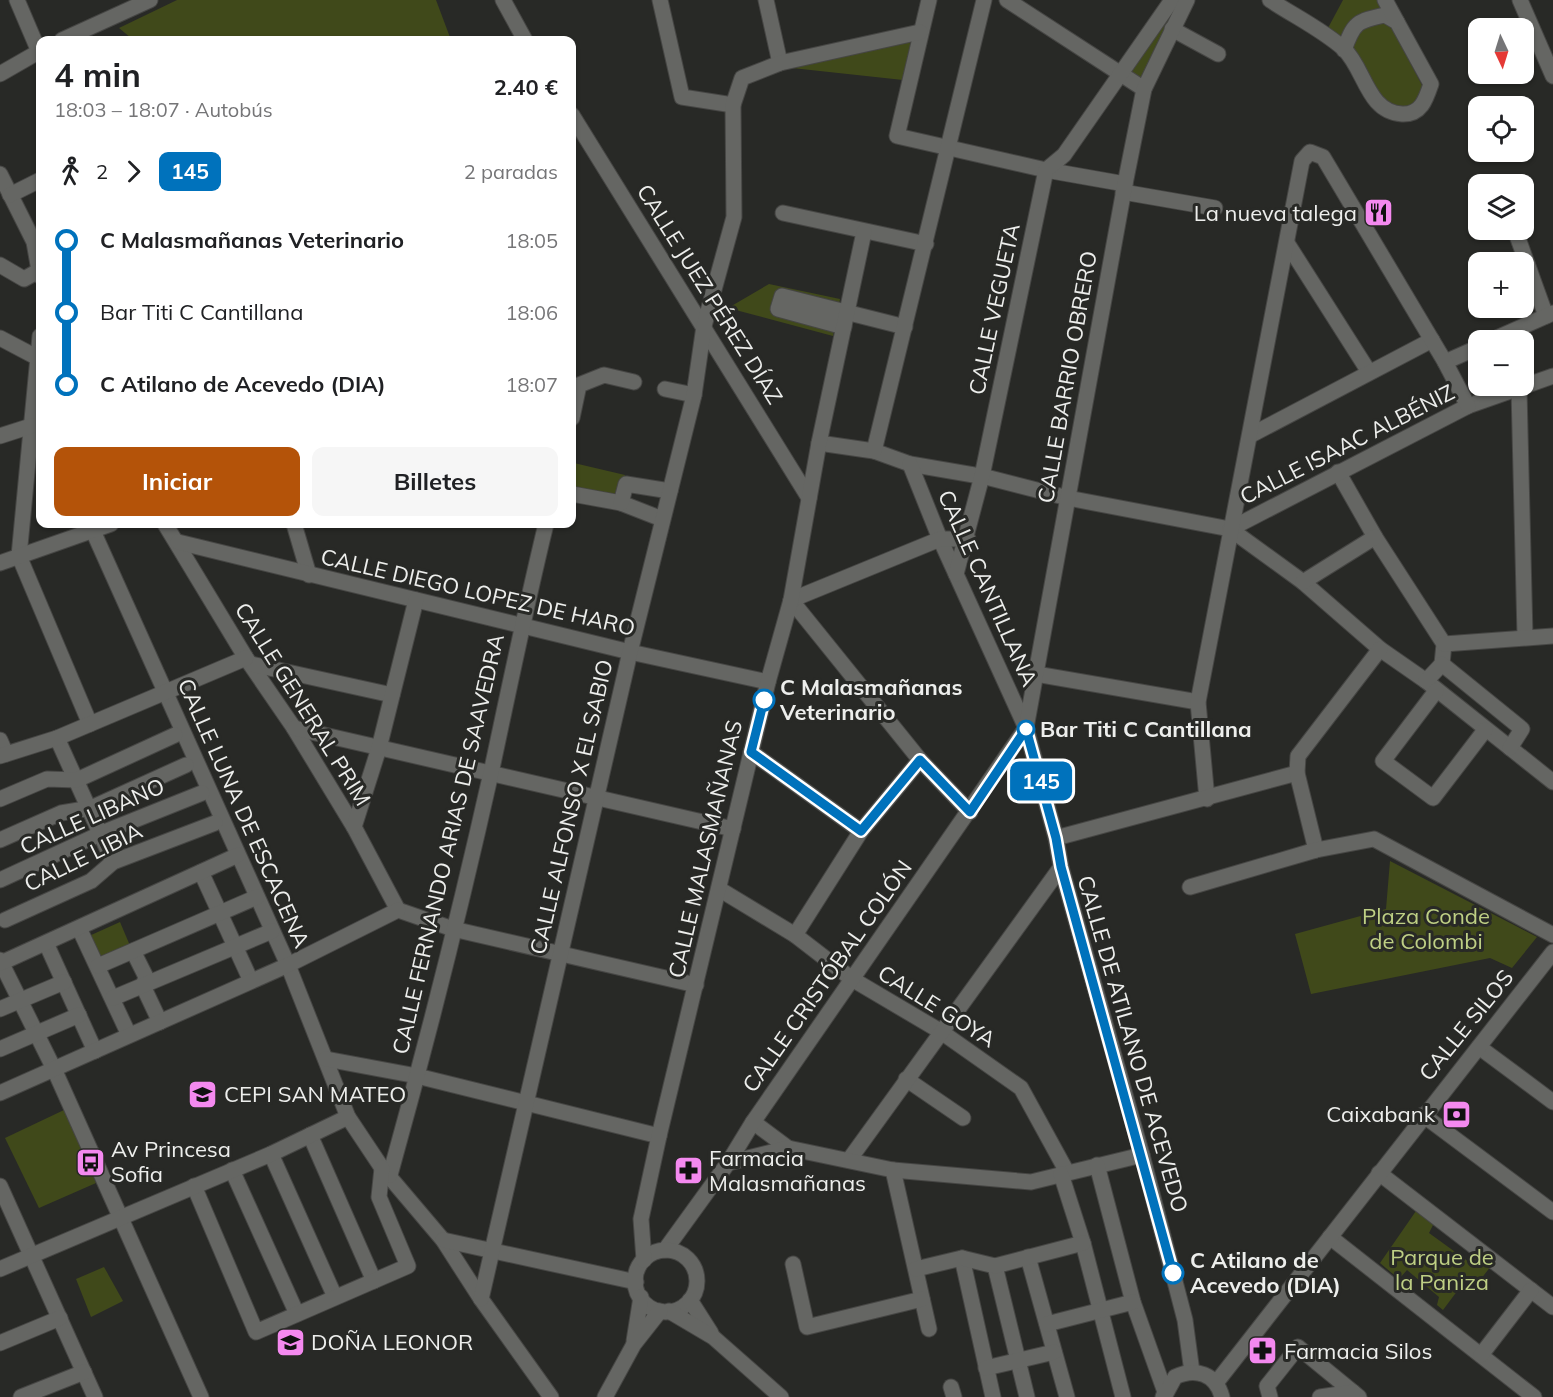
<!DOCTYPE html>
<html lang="es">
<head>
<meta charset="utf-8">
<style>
  :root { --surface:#fff; --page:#f6f6f6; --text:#202124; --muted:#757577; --accent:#b45309 }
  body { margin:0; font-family:Mulish,sans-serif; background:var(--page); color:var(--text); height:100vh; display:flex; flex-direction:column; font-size:22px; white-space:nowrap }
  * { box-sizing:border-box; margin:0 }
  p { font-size:20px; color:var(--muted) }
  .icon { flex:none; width:33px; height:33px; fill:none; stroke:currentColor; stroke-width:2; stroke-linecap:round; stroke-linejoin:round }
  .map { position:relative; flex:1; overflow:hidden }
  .sheet { position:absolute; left:36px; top:36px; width:540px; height:492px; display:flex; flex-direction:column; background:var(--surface); border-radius:12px; box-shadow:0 2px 4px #0004 }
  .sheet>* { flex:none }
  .badge { padding:0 12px; border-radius:9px; font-size:21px; line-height:39px }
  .needle { width:39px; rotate:176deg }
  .controls { position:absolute; left:1468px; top:18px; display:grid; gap:12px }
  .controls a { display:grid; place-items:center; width:66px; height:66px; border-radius:12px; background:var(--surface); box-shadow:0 2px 4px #0004; font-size:30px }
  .map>.badge { position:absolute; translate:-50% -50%; box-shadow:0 0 0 3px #fff }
  .legs { display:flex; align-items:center; gap:9px; height:66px; padding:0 18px; font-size:20px }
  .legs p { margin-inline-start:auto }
  .summary { display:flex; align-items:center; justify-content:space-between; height:102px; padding:0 18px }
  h1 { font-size:33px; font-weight:700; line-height:45px }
  .primary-button { display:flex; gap:12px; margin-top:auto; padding:12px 18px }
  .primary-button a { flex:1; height:69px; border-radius:12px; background:var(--accent); color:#fff; font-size:24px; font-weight:700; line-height:69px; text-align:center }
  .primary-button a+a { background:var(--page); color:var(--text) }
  ul { padding:0 18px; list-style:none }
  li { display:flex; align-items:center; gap:21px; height:72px; font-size:22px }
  li i { display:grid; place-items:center; width:9px; height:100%; margin:0 8px; background:currentColor }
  li i::after { content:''; width:15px; height:15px; margin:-8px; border:4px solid; border-radius:50%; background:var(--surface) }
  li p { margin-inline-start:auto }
  li:first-child i { background:linear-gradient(#0000 50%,currentColor 0) }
  li:last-child i { background:linear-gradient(currentColor 50%,#0000 0) }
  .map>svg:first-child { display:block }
  .green { fill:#40491a }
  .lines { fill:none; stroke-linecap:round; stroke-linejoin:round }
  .minor-casing { stroke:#464644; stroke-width:17 }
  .minor { stroke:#656663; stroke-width:15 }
  .line-1-casing { stroke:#fff; stroke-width:14 }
  .line-1 { stroke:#0072bc; stroke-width:9 }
  .stop-1-dot { fill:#fff; stroke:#0072bc; stroke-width:3 }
  .labels { text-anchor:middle; stroke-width:6; stroke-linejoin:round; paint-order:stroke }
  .poi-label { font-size:22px; fill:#edeeec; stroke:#282926; text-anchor:start }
  .street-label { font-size:22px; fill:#edeeec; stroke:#282926 }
  .stop-label { font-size:22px; font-weight:bold; fill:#edeeec; stroke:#282926; text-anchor:start }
  .park-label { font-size:22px; fill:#becf84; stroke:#282926 }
</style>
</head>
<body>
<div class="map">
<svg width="1553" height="1397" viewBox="0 0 1553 1397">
  <rect width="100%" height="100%" fill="#282926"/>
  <g class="green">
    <polygon points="177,0 436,0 451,40 130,40 131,38 119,28"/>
    <polygon points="1343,0 1377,0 1424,89 1411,109 1387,110 1328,28"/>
    <polygon points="1171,6 1180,8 1144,81 1126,73"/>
    <polygon points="912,41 903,80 792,68"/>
    <polygon points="769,284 840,299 833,336 728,308"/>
    <polygon points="574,463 625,475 619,497 572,488"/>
    <polygon points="1390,861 1537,937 1512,968 1490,958 1311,994 1295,934 1386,909"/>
    <polygon points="120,922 131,948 101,963 89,936"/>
    <polygon points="64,1110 96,1183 39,1208 5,1138"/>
    <polygon points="1416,1211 1434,1223 1429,1233 1469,1262 1476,1255 1491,1266 1474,1288 1464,1282 1443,1310 1437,1305 1439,1297 1407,1270 1399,1279 1380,1263"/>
    <polygon points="104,1267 123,1301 91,1317 76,1279"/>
  </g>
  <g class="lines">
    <defs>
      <g id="minor">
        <polyline points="17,0 40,54"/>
        <polyline points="503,0 525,40"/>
        <polyline points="660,0 682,97 733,105"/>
        <polyline points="766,0 780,63"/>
        <polyline points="929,0 897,136 1046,170 1125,184"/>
        <polyline points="1007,0 1144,89"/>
        <path d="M1270,0C1294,16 1323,30 1344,49C1365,69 1367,112 1402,114C1421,115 1426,99 1431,84L1397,22L1385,15C1357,21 1354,22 1344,50"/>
        <polyline points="1385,0 1397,22"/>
        <polyline points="1520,0 1553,76"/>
        <polyline points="1172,29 1218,54"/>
        <polyline points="62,40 150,0"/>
        <polyline points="0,74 40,51"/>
        <polyline points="572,115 809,498"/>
        <polyline points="0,174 34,242 40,276"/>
        <polyline points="1123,192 1215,208"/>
        <polyline points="10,195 40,180"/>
        <polyline points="783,213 926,244"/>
        <polyline points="1515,230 1546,316"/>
        <polyline points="1287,243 1369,372"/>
        <polyline points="0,265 24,279 40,270"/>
        <polyline points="844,327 778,309 782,296 905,327"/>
        <polyline points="40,336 19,556 90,724"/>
        <polyline points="0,338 38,358"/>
        <polyline points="1492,340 1553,313"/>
        <polyline points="1445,362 1479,347"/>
        <polyline points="665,389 694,395"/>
        <polyline points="1519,390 1525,636"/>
        <polyline points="572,418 579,385 604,375 634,382"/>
        <polyline points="1251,435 1432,340"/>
        <polyline points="0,436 31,426"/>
        <polyline points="819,443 874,451 910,464 974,475"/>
        <polyline points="874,451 984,0"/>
        <polyline points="910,464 940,539 1026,728 1056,838 1061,867 1142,1155 1185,1320 1192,1372"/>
        <polyline points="1338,472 1375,537 1444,644 1442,664"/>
        <polyline points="982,476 1068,498 1230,529 1303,582 1380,649 1426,681 1553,782"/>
        <polyline points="572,494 621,503 662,519"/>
        <polyline points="621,503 626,484 670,491"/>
        <polyline points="165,524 246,658 294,728 354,827 398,910"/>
        <polyline points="294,524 309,575"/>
        <polyline points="1230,529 1468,406 1553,376"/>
        <polyline points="93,531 288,965 348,1117 382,1168 443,1240 481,1299 551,1397"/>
        <polyline points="178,542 630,652 768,682"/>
        <polyline points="0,563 111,524"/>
        <polyline points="956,574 982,476 1046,170 1064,155 1172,0"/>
        <polyline points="1303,582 1375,537"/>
        <polyline points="791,600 920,760 970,812"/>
        <polyline points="791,600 940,539 968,539"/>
        <polyline points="1444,644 1553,636"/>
        <polyline points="251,664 392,695"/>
        <polyline points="1036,674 1198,702"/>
        <polyline points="1426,681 1442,664 1522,729 1510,748"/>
        <polyline points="1436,691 1383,761 1433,798 1485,730"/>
        <polyline points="294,728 733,829"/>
        <polyline points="57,738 113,862"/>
        <polyline points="0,740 6,754"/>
        <polyline points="751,752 861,831"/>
        <polyline points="0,756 57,738 246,658"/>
        <polyline points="0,799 47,779 77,780 175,735"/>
        <polyline points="1207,799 1198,702 1302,161 1310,152 1323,157 1445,362 1468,406"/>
        <polyline points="354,827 379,748 416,600"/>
        <polyline points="1056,838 1297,773"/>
        <polyline points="0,840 61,813 91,808 186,765"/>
        <polyline points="1316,850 1297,773 1298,756 1380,649"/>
        <polyline points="201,872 251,981"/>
        <polyline points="0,880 102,833 202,793"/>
        <polyline points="1190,887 1316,850 1374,839 1553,935"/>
        <polyline points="719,889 795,935 852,979 940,1031 1021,1088 1067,1172"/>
        <polyline points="398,910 453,929 696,985"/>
        <polyline points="5,920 91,881 113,862 215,823"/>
        <polyline points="79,928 129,1035"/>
        <polyline points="795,935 861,831 920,760"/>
        <polyline points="46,943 95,1051"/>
        <polyline points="133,951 146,977 143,986 160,1022"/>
        <polyline points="0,960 54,1069 201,1397"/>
        <polyline points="1,963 238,855"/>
        <polyline points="98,966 257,897"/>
        <polyline points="113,998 272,931"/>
        <polyline points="0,1009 64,982"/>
        <polyline points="1479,1047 1553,1102"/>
        <polyline points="0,1049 79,1015"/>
        <polyline points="326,1059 417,1076 659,1136"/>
        <polyline points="906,1079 963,1118"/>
        <polyline points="0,1093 288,965 398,910"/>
        <polyline points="1423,1115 1553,1212"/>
        <polyline points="753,1122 788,1148"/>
        <polyline points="310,1135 374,1281"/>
        <polyline points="271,1154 335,1297"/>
        <polyline points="849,1160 1061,867"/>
        <polyline points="728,1163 788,1148 893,1170 1031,1182 1142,1155"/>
        <polyline points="1097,1165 1133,1302 1165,1392 1163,1397"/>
        <polyline points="232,1170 297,1314"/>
        <polyline points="893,1170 929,1329"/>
        <polyline points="1379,1173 1553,1307"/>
        <polyline points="1061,1174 1083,1243 1123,1397"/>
        <path d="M390,1175C427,1042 461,907 491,773C509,689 526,606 546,524"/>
        <polyline points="0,1186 95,1397"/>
        <polyline points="194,1186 256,1332 408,1266 379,1197 382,1168"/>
        <polyline points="1330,1237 1534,1397"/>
        <polyline points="443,1240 636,1282"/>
        <polyline points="665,1250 728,1163 753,1122 1026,728 1125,184 1144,89 1187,0"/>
        <circle cx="666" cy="1281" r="31"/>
        <polyline points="1028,1257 1067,1397"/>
        <polyline points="962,1258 993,1397"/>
        <polyline points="644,1260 641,1219 659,1136 768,682 791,600 819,443 864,232"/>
        <polyline points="793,1264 807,1327 922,1299"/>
        <polyline points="995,1266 1027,1397"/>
        <polyline points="0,1269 271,1154 348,1117"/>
        <polyline points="916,1269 962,1258 995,1266 1083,1243"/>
        <polyline points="481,1299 630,652 694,395 704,326 734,217 733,105 742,78 780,63 920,32"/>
        <polyline points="690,1300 711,1333"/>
        <polyline points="669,1311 713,1337 781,1397"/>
        <polyline points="1047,1324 1133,1302"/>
        <polyline points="634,1341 641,1297"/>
        <polyline points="0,1343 60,1318"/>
        <polyline points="1481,1355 1531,1290"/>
        <polyline points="986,1368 1054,1352"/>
        <polyline points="1216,1383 1553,952"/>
        <polyline points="951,1387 954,1397"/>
        <polyline points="21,1397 84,1372"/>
        <polyline points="605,1397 634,1344 660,1311"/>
        <path d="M1164,1397L1175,1377C1196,1367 1216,1374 1222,1397"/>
        <polyline points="1270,1397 1267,1386 1298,1347 1359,1397"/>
        <polyline points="1320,1397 1353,1392"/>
      </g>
    </defs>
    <use href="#minor" class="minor-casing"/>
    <use href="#minor" class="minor"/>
  </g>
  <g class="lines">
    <defs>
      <polyline id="line-1" points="764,700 751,752 861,831 920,760 970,812 1026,729 1056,838 1061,867 1173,1273"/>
    </defs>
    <use href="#line-1" class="line-1-casing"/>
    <use href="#line-1" class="line-1"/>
  </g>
  <defs>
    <symbol id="restaurant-square" viewBox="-11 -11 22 22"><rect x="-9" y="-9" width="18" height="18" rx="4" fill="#f489ef" stroke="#282926"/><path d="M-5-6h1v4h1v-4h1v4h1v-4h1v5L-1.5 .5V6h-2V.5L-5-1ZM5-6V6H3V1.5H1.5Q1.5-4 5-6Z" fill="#111"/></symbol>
    <symbol id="school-square" viewBox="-11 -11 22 22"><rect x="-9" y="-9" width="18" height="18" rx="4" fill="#f489ef" stroke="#282926"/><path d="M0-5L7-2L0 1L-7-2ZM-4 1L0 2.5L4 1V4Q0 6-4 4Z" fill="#111"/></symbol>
    <symbol id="bank-square" viewBox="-11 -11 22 22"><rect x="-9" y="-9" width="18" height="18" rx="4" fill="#f489ef" stroke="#282926"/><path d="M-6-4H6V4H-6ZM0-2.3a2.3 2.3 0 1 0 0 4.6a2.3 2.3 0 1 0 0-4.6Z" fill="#111"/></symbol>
    <symbol id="bus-square" viewBox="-11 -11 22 22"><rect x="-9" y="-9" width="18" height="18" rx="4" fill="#f489ef" stroke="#282926"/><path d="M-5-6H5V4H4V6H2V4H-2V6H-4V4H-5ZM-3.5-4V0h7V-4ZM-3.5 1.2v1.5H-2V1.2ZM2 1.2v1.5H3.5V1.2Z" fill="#111"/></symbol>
    <symbol id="pharmacy-square" viewBox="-11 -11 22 22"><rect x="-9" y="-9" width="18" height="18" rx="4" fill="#f489ef" stroke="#282926"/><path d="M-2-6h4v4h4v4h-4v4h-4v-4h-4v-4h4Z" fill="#111"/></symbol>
  </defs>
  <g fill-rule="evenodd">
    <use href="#restaurant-square" x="1362" y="196" width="33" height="33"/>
    <use href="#school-square" x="186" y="1078" width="33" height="33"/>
    <use href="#bank-square" x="1440" y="1098" width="33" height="33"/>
    <use href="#bus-square" x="74" y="1146" width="33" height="33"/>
    <use href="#pharmacy-square" x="672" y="1154" width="33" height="33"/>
    <use href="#school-square" x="274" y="1326" width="33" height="33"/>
    <use href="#pharmacy-square" x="1246" y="1334" width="33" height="33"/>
  </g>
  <g class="stop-1-dot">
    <circle cx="764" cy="700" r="10"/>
    <circle cx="1026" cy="729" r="8"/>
    <circle cx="1173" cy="1273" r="10"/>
  </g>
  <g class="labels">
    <g class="poi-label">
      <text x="1357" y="221" text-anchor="end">La nueva talega</text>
      <text x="224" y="1102">CEPI SAN MATEO</text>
      <text x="1435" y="1122" text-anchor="end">Caixabank</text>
      <text x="111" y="1157">Av Princesa<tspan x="111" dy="25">Sofia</tspan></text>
      <text x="709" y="1166">Farmacia<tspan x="709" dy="25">Malasmañanas</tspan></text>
      <text x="311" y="1350">DOÑA LEONOR</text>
      <text x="1284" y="1359">Farmacia Silos</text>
    </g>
    <g class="street-label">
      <text transform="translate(710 294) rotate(58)" y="8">CALLE JUEZ PÉREZ DÍAZ</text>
      <text transform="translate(994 309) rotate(-78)" y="8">CALLE VEGUETA</text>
      <text transform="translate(1067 377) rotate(-80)" y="8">CALLE BARRIO OBRERO</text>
      <text transform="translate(1347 444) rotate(-27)" y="8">CALLE ISAAC ALBÉNIZ</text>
      <text transform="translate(988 588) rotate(66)" y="8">CALLE CANTILLANA</text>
      <text transform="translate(478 592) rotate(13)" y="8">CALLE DIEGO LOPEZ DE HARO</text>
      <text transform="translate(303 704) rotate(58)" y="8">CALLE GENERAL PRIM</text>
      <text transform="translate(571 807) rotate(-77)" y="8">CALLE ALFONSO X EL SABIO</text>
      <text transform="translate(244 813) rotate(66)" y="8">CALLE LUNA DE ESCACENA</text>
      <text transform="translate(92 816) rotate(-24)" y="8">CALLE LIBANO</text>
      <text transform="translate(448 844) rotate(-77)" y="8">CALLE FERNANDO ARIAS DE SAAVEDRA</text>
      <text transform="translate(705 849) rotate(-77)" y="8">CALLE MALASMAÑANAS</text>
      <text transform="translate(83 857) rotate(-26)" y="8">CALLE LIBIA</text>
      <text transform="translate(827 976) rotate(-55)" y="8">CALLE CRISTÓBAL COLÓN</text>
      <text transform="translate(937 1006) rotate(32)" y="8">CALLE GOYA</text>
      <text transform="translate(1466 1025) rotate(-51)" y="8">CALLE SILOS</text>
      <text transform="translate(1133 1044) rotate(74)" y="8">CALLE DE ATILANO DE ACEVEDO</text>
    </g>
    <g class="stop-label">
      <text x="780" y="695">C Malasmañanas<tspan x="780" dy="25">Veterinario</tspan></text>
      <text x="1040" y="737">Bar Titi C Cantillana</text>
      <text x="1190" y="1268">C Atilano de<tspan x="1190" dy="25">Acevedo (DIA)</tspan></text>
    </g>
    <g class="park-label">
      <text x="1426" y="924">Plaza Conde<tspan x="1426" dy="25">de Colombi</tspan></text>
      <text x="1442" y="1265">Parque de<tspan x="1442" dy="25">la Paniza</tspan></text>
    </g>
  </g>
</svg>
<div class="controls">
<a><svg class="needle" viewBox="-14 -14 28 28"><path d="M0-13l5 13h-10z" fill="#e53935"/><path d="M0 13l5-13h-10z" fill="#757577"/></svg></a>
<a><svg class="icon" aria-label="locate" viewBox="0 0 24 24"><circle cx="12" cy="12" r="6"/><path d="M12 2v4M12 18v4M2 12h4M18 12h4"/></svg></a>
<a><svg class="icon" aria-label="layers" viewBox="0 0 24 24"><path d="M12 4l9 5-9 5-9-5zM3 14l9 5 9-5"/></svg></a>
<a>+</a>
<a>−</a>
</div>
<b class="badge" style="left:1041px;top:781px;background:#0072bc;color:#fff">145</b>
<section class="sheet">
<div class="summary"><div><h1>4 min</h1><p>18:03 – 18:07 · Autobús</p></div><b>2.40 €</b></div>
<div class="legs"><svg class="icon" aria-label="walk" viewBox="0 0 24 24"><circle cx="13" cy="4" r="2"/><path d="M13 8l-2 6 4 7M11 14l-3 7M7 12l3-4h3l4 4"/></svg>2<svg class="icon" aria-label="forward" viewBox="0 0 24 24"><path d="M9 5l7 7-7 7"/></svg><b class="badge" style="background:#0072bc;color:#fff">145</b><p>2 paradas</p></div>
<ul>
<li><i style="color:#0072bc"></i><b>C Malasmañanas Veterinario</b><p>18:05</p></li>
<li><i style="color:#0072bc"></i><span>Bar Titi C Cantillana</span><p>18:06</p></li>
<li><i style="color:#0072bc"></i><b>C Atilano de Acevedo (DIA)</b><p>18:07</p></li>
</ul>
<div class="primary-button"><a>Iniciar</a><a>Billetes</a></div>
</section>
</div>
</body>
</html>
